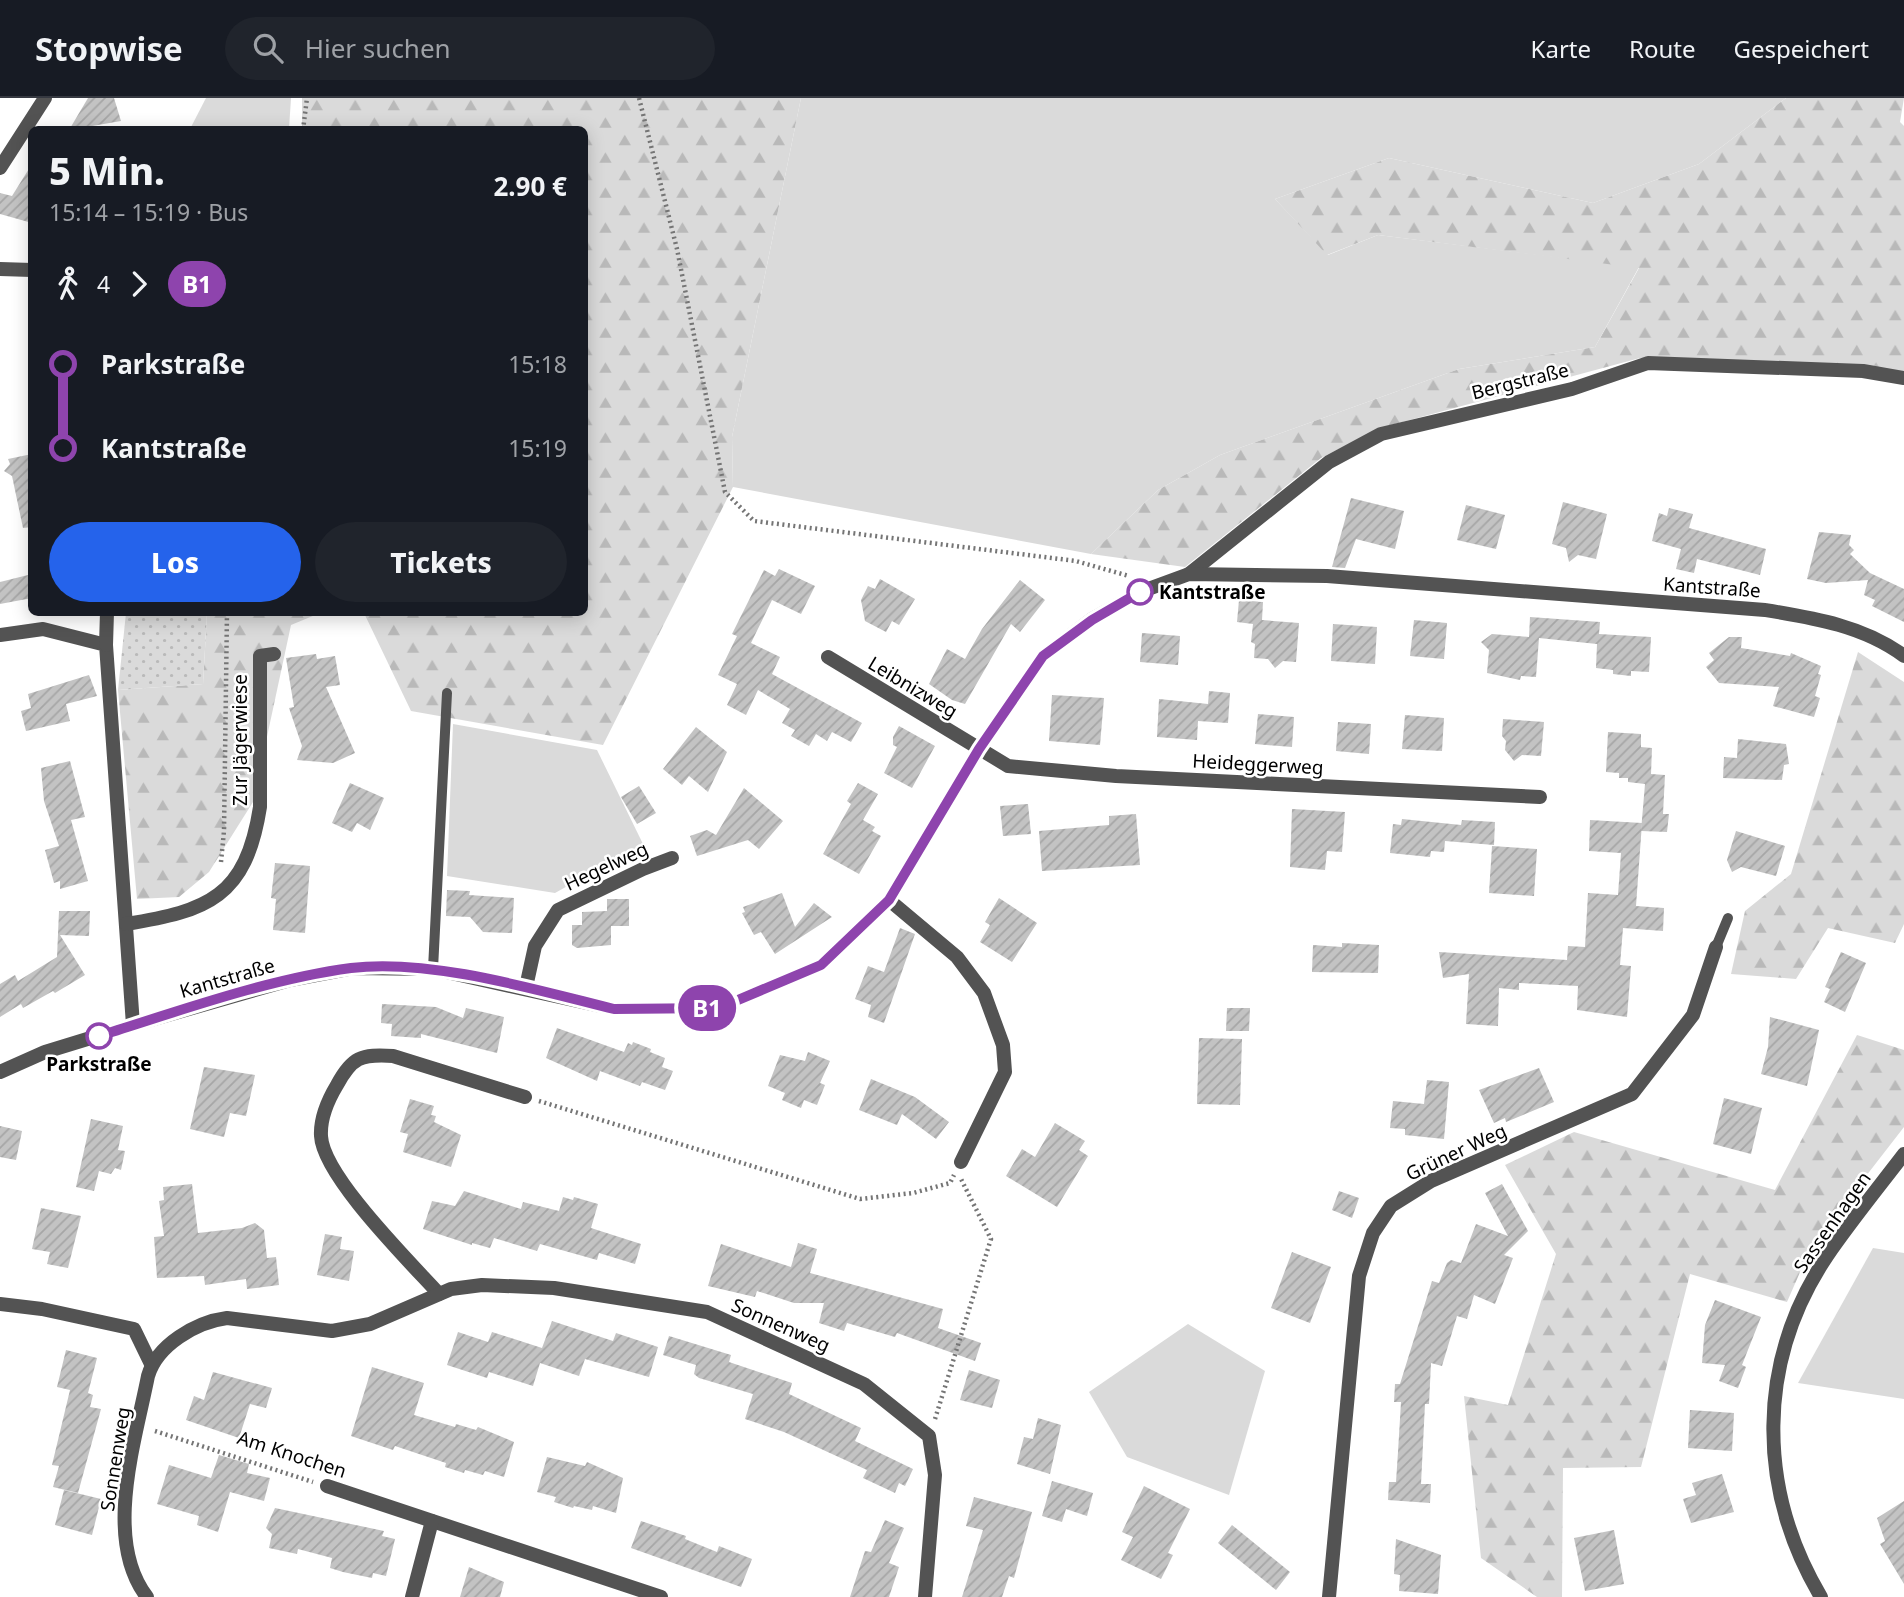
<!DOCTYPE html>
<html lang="de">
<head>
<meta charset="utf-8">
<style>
  :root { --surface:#171b24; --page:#20242c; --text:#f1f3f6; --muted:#9ea1a6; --line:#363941; --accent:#2563eb }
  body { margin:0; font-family:"Noto Sans",sans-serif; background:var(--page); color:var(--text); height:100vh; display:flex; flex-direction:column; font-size:26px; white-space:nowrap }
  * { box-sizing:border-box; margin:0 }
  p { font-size:23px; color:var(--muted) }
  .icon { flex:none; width:38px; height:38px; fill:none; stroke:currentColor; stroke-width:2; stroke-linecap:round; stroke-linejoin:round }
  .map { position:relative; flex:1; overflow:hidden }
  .side { position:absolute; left:28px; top:28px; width:560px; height:490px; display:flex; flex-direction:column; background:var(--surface); border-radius:10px; box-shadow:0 4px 18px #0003 }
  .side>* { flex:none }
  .badge { padding:0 14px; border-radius:23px; font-size:24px; line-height:46px }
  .map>.badge { position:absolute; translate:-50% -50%; box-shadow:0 0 0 4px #fff }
  .legs { display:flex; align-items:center; gap:10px; height:77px; padding:0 21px; font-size:23px }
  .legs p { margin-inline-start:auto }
  .head { display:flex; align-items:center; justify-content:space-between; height:119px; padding:0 21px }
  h1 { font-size:38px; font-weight:800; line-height:52px }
  .cta { display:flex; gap:14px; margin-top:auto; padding:14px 21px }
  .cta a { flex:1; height:80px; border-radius:42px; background:var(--accent); color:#fff; font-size:28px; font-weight:800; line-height:80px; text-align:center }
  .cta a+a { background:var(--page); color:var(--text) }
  ul { padding:0 21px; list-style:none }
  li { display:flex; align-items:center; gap:24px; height:84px; font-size:26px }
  li i { display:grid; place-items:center; width:10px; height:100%; margin:0 9px; background:currentColor }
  li i::after { content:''; width:18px; height:18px; margin:-9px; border:5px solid; border-radius:50%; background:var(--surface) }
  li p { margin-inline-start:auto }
  li:first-child i { background:linear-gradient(#0000 50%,currentColor 0) }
  li:last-child i { background:linear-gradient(currentColor 50%,#0000 0) }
  header { display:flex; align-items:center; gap:42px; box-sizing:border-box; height:98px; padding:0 35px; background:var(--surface); border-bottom:2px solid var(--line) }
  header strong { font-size:33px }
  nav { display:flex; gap:38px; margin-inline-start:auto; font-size:24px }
  .search { width:490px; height:63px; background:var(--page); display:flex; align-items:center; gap:18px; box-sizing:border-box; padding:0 24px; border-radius:38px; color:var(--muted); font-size:26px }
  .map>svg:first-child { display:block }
  .green { fill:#dadada }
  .forest { fill:url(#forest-firs) }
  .park { fill:url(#park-dots) }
  .building { fill:url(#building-hatch) }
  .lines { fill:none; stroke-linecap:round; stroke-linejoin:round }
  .path { stroke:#757575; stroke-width:4.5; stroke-dasharray:2 3.5; stroke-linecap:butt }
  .service { stroke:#535353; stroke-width:10 }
  .minor { stroke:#535353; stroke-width:14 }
  .line-1-casing { stroke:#fff; stroke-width:16 }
  .line-1 { stroke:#8e44ad; stroke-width:10 }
  .stop-1-dot { fill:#fff; stroke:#8e44ad; stroke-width:3.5 }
  .labels { text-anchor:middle; stroke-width:5; stroke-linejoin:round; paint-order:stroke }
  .street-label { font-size:19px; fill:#000; stroke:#fff }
  .stop-label { font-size:19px; font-weight:bold; fill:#000; stroke:#fff; text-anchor:start }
</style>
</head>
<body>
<header>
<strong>Stopwise</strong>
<div class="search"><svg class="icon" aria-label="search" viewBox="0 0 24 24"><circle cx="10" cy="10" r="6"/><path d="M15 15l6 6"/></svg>Hier suchen</div>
<nav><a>Karte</a><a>Route</a><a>Gespeichert</a></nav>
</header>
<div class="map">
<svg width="1904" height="1499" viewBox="0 0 1904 1499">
  <defs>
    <pattern id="forest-firs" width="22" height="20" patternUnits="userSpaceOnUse" patternTransform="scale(1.75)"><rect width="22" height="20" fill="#dadada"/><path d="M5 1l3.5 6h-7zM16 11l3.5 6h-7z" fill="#b9b9b9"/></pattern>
    <pattern id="park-dots" width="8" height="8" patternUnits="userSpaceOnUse" patternTransform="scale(1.75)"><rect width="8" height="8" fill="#dadada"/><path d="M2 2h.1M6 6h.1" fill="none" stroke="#b9b9b9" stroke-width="1.8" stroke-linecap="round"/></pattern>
    <pattern id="building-hatch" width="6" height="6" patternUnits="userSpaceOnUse" patternTransform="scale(1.75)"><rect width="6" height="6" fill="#c3c3c3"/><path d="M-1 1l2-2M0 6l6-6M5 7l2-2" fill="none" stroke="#a6a6a6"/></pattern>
  </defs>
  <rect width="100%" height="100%" fill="#fff"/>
  <g class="green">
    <polygon points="206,0 291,0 289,31 190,31"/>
    <polygon points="801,0 1786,0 1699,66 1593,105 1389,60 1275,101 1328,157 1378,137 1639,169 1595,249 1459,271 1220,357 1158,392 1091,456 733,389 732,339"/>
    <polygon points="453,626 597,652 643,746 555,795 447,778"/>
    <polygon points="1873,1150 1904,1155 1904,1301 1798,1285"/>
    <polygon points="1188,1226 1265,1273 1229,1397 1127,1359 1089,1294"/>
  </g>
  <g class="forest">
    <polygon points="302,0 801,0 732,339 733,389 603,647 411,613 364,515 584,514 584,32 302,32"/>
    <polygon points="1786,0 1904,0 1900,24 1904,28 1904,274 1863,268 1640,260 1380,330 1321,360 1185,469 1091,456 1158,392 1220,357 1459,271 1595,249 1639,170 1378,137 1327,157 1275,101 1389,60 1593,105 1699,66"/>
    <polygon points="207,515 320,515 291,527 253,704 209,774 179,799 137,801 118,592 203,586"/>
    <polygon points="1858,554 1904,584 1904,826 1895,845 1828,830 1796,881 1731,876 1745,813 1791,776"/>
    <polygon points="1857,937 1904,952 1904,1029 1811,1149 1787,1204 1690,1176 1641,1369 1563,1370 1562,1499 1537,1499 1481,1460 1464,1298 1508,1307 1556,1156 1505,1067 1574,1034 1775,1092"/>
  </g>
  <polygon class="park" points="126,515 207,515 203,586 118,592"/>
  <g class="building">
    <polygon points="88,0 114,0 121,23 69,32"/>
    <polygon points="32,66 32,125 0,116 0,95 12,98"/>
    <polygon points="32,356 32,429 23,430 12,378 4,373 10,366 8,361"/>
    <polygon points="1351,400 1404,413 1395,451 1356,441 1345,470 1332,469"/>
    <polygon points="1563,404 1607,416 1596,461 1578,457 1569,464 1566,450 1552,446"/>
    <polygon points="1466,407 1505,417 1496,451 1457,442"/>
    <polygon points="1669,410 1693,416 1689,430 1766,451 1760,477 1697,461 1694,475 1676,471 1681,451 1652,443 1659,415 1667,418"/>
    <polygon points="1819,434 1851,437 1849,447 1854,452 1850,456 1870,475 1904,491 1904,524 1872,508 1875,502 1864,497 1868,482 1826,485 1807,481"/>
    <polygon points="779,471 815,488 801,516 772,502 751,545 780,559 772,576 862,625 851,644 832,634 827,643 816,636 809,648 791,638 795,632 782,625 790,611 758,592 746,617 727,607 737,586 718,577 737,538 732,536 764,472 775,478"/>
    <polygon points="32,476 32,500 0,506 0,484"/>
    <polygon points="880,481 915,501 899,527 892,523 886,534 865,523 861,502 868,488 875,491"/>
    <polygon points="1020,482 1045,502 1020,534 1011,526 965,606 952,602 929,586 947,551 965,561 982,531"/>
    <polygon points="1239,502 1263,504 1262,522 1299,525 1296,564 1283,563 1275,570 1268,561 1254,560 1255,546 1251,544 1253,526 1237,524"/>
    <polygon points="1530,519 1600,524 1599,536 1651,539 1649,574 1631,573 1631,578 1613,576 1613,572 1596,570 1597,546 1539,540 1536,579 1521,578 1520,582 1487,575 1489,552 1481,544 1492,536 1529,539"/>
    <polygon points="1414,522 1447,525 1444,561 1410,558"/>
    <polygon points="1333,526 1377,529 1375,566 1331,563"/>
    <polygon points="1142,535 1180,538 1178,567 1140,564"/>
    <polygon points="1729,539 1742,539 1741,550 1790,558 1791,555 1821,568 1818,576 1821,577 1815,598 1820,600 1814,619 1773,608 1779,589 1719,585 1706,569 1714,562 1709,555"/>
    <polygon points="316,556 317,561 335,558 340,587 326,589 355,655 333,665 297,662 302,648 289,610 294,609 286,560"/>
    <polygon points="89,577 97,598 66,606 70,623 26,633 21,613 31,610 28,596"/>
    <polygon points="1209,593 1230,595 1228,625 1198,623 1197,642 1157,639 1159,601 1208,606"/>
    <polygon points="1052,597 1104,600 1100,647 1049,643"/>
    <polygon points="1258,616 1294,619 1292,649 1255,646"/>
    <polygon points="1405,617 1444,620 1442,653 1402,651"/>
    <polygon points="1503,621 1544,624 1541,658 1522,657 1514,663 1505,652 1506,643 1502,638"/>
    <polygon points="1338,624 1371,626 1369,656 1336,653"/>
    <polygon points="899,628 935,648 912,690 884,675 897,649 893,647 893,639"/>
    <polygon points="696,629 727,654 708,694 689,678 682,687 663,671"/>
    <polygon points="1608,634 1641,636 1641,649 1652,650 1651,676 1665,677 1663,716 1669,716 1667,734 1641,733 1645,686 1628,684 1628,680 1619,680 1619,675 1606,674"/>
    <polygon points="1738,641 1786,646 1789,666 1784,667 1782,682 1723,680 1724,659 1737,660"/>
    <polygon points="70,663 85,719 71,722 88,783 60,791 60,783 54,785 45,752 59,748 44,703 41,670"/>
    <polygon points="350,685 384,700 370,732 357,725 352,734 332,725"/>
    <polygon points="858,685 878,696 863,722 875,729 872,733 881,738 859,776 823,756 851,706 847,703"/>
    <polygon points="639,688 656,715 637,726 621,699"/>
    <polygon points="744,690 783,723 759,751 748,742 697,758 690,738 707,732 716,737"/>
    <polygon points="1028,706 1031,736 1003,738 1000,708"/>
    <polygon points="1292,711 1345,714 1342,754 1327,753 1325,772 1290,769"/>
    <polygon points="1136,716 1140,767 1042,773 1039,733 1109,727 1109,718"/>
    <polygon points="1402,721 1461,727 1462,722 1495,724 1494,747 1445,743 1444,754 1431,753 1430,759 1390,755 1393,726 1401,727"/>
    <polygon points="1590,722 1642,725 1636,808 1664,810 1663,833 1623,830 1620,867 1631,868 1627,919 1577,912 1578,888 1519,885 1519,892 1499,890 1498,928 1466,926 1469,876 1443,880 1439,854 1567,862 1568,848 1585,849 1588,795 1618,797 1621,755 1589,753"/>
    <polygon points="1736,733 1785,748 1776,778 1741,769 1732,774 1727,762"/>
    <polygon points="1492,748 1537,751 1534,798 1489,795"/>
    <polygon points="275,765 310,768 305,835 273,832 276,801 271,800"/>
    <polygon points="447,792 470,793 469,797 514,800 512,835 483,834 470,819 446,818"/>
    <polygon points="782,795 795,829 814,805 832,819 775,856 761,834 754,837 742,815 745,814 743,809"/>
    <polygon points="999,800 1037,825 1012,864 980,844 990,827 985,824"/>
    <polygon points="607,801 629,801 629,828 611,828 611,847 577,850 572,847 572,827 582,827 582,814 607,813"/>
    <polygon points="59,813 90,813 89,838 60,837 85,877 55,895 53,893 23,910 21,906 0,919 0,886 15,877 18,883 57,859"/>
    <polygon points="900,830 915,836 884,925 868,919 871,907 855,901 868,868 884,874"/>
    <polygon points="1342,845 1379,847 1378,875 1312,874 1313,847 1342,849"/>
    <polygon points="1841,854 1866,865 1845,914 1824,904 1830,891 1825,889"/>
    <polygon points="382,906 436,909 463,920 466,910 504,919 497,955 421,936 421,940 391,938 392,926 381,925"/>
    <polygon points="1227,910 1250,910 1249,933 1226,933"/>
    <polygon points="1770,919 1819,932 1807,988 1761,976 1768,949"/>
    <polygon points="557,930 624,954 628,945 632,947 633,944 651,951 650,954 665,960 662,969 673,973 665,992 642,984 640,988 600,973 597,983 546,960"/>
    <polygon points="1199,940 1242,941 1240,1007 1197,1006"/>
    <polygon points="808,954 830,963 820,985 825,987 817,1007 804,1002 801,1010 782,1002 785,995 768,988 780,957 805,963"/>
    <polygon points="204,969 255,977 246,1018 230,1015 224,1039 190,1031"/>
    <polygon points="1539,970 1554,1004 1506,1024 1505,1020 1494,1025 1479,992"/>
    <polygon points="871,981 915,999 949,1024 936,1041 902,1016 897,1027 859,1012"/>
    <polygon points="1427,982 1449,984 1444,1041 1405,1037 1405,1031 1390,1030 1393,1003 1424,1006"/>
    <polygon points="1724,1000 1762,1010 1751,1056 1713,1046"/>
    <polygon points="410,1001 434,1008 431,1017 436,1018 434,1024 461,1037 451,1069 403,1054 408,1036 400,1034"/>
    <polygon points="91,1021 123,1028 118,1052 125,1053 121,1072 115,1070 111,1076 99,1073 94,1093 76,1089"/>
    <polygon points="1055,1025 1085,1043 1079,1052 1088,1058 1057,1109 1006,1078 1022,1051 1035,1059"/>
    <polygon points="0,1028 22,1033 16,1062 0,1059"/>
    <polygon points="192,1086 198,1135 242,1130 255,1125 264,1132 267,1160 276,1159 279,1187 247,1191 246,1181 205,1187 204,1178 157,1180 154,1139 164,1138 159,1103 164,1102 163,1089"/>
    <polygon points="1502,1086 1528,1133 1504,1157 1513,1160 1495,1206 1474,1197 1467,1221 1457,1218 1442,1268 1431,1265 1429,1306 1425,1306 1421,1386 1431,1386 1430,1405 1388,1402 1389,1384 1396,1384 1398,1354 1401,1304 1394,1304 1395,1286 1400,1286 1432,1183 1439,1185 1447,1165 1451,1162 1461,1165 1476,1126 1508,1138 1485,1095"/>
    <polygon points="464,1093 521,1111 523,1104 559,1113 563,1099 573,1102 574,1099 598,1106 591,1130 641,1146 635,1166 599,1155 597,1162 540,1146 537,1153 494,1140 490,1150 472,1145 472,1147 423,1131 432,1103 455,1108"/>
    <polygon points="1339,1093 1359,1100 1352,1120 1332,1112"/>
    <polygon points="41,1110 81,1118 68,1170 47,1166 50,1154 32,1151"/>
    <polygon points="325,1136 342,1139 340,1151 354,1153 349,1183 317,1177"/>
    <polygon points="798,1145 817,1151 810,1175 943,1211 938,1230 981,1245 975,1263 897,1235 895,1239 847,1225 844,1233 819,1225 824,1205 794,1205 757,1193 755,1199 708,1188 721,1146 791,1169"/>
    <polygon points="1292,1154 1331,1169 1310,1225 1271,1210"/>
    <polygon points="1715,1202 1761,1219 1742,1267 1746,1269 1738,1290 1719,1283 1725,1267 1702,1265 1705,1227"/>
    <polygon points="552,1223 613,1243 616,1235 658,1249 649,1279 585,1261 579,1278 540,1265 533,1288 489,1274 487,1280 447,1267 458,1234 488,1244 492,1234 542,1250"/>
    <polygon points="669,1238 731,1257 729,1264 792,1285 789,1296 861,1330 855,1343 913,1371 905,1388 899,1385 895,1395 863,1380 867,1372 784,1334 745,1321 753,1296 699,1280 694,1276 696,1267 663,1257"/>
    <polygon points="66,1252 97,1260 88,1295 93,1297 90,1309 101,1311 78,1395 53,1389 59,1368 52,1367 70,1292 57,1289"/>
    <polygon points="372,1269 424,1285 414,1317 455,1329 456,1326 476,1332 478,1329 514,1344 504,1379 485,1373 483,1377 465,1372 464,1375 445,1369 446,1365 395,1348 393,1352 351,1338"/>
    <polygon points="969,1272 1000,1282 992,1310 960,1302"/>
    <polygon points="213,1274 272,1290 266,1310 250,1306 239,1340 186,1322 194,1298 204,1302"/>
    <polygon points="1690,1312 1734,1315 1732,1353 1688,1350"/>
    <polygon points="1038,1320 1061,1327 1050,1376 1017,1366 1024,1339 1033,1341"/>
    <polygon points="219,1357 249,1366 247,1375 270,1380 264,1403 230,1394 218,1434 197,1427 199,1418 157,1406 169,1367 211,1380"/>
    <polygon points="547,1359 585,1368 587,1364 623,1380 616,1415 593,1408 592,1412 574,1408 573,1410 554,1404 556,1399 537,1394"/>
    <polygon points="1722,1376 1734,1414 1691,1425 1683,1401 1696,1397 1692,1385"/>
    <polygon points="1052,1383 1093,1395 1087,1418 1066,1411 1062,1424 1042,1418"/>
    <polygon points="1144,1388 1190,1411 1168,1455 1173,1457 1161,1481 1121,1462 1133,1439 1122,1434"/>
    <polygon points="64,1392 101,1401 92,1437 55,1427"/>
    <polygon points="974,1399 1032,1414 1014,1480 1009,1478 1002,1499 962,1499 983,1432 966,1428"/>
    <polygon points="1904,1403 1904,1486 1880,1446 1885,1443 1877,1420"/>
    <polygon points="275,1410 384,1433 382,1438 395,1441 386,1478 373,1475 372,1480 343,1474 330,1470 332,1460 298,1451 297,1456 269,1450 272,1436 266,1430"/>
    <polygon points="885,1422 904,1430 889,1465 899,1469 889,1499 850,1499 865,1453 871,1454"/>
    <polygon points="641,1423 686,1438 685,1441 717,1454 719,1448 752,1461 741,1489 631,1450"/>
    <polygon points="1232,1427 1290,1474 1276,1492 1218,1445"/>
    <polygon points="1614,1432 1624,1486 1585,1493 1574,1440"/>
    <polygon points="1396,1441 1441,1457 1438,1496 1399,1493 1400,1477 1394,1476"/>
    <polygon points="469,1469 504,1484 500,1499 460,1499"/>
  </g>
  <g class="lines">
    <g class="path">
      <polyline points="639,0 677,151 725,394 754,423 1076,463 1129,478"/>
      <polyline points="303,32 307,0"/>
      <polyline points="221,764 224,733 227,514"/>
      <polyline points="539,1003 860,1101 913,1095 950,1085 954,1077"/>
      <polyline points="935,1321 991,1141 960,1079"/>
      <polyline points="155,1333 313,1384"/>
    </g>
    <g class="service">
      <polyline points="1716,849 1728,820"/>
      <polyline points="433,871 447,595"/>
    </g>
    <g class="minor">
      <polyline points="0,70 45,0"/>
      <polyline points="0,171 32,172"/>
      <polyline points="1189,476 1329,364 1381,336 1572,291 1648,265 1863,273 1904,280"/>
      <polyline points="0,537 43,531 106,547 133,927"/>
      <polyline points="106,547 107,514"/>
      <polyline points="828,559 1008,668 1116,678 1540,699"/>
      <polyline points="889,802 957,859 984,895 1003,947 1005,974 961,1064"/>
      <path d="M126,826C208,813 246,799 260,709V558L274,556"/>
      <polyline points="526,889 535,848 558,812 643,771 672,760"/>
      <path d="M0,974L45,954L133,927L290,882L353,870L433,871L614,911L719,910L821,867L889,802L979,651L1043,558L1092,521L1140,494L1189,476L1327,478L1765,512C1814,520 1864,528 1904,558"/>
      <path d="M439,1196C410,1164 323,1078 321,1038C320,1020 328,1002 337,987C352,959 361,956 393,958L525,999"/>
      <polyline points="0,1206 42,1211 134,1231 151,1266"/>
      <polyline points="327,1388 661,1499"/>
      <path d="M147,1499C103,1442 135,1344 148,1278C157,1247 196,1224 227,1220L332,1233L370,1226L451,1191L482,1187L554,1190L707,1214L864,1286L929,1338L935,1377L925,1499"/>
      <polyline points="412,1499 432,1423"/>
      <polyline points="1329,1499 1359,1178 1373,1135 1391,1108 1431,1083 1632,996 1693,917 1716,849"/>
      <path d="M1821,1499C1757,1391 1756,1264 1827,1158C1851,1123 1878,1090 1904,1056"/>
    </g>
  </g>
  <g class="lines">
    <defs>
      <path id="line-1" d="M99,938C179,913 268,881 351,870C429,860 537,892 614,911L719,910L821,867L889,802L979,651L1043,558L1092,522L1140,494"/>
    </defs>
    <use href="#line-1" class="line-1-casing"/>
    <use href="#line-1" class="line-1"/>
  </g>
  <g class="stop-1-dot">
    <circle cx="1140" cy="494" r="12"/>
    <circle cx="99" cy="938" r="12"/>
  </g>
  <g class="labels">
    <g class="street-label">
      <text transform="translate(1520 283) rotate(-14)" y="7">Bergstraße</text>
      <text transform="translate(1712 489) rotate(4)" y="7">Kantstraße</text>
      <text transform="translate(913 589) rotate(31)" y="7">Leibnizweg</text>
      <text transform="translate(240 642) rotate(-90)" y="7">Zur Jägerwiese</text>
      <text transform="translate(1258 666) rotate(3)" y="7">Heideggerweg</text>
      <text transform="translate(606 768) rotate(-25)" y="7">Hegelweg</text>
      <text transform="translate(227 880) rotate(-16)" y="7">Kantstraße</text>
      <text transform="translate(1456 1054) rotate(-25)" y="7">Grüner Weg</text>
      <text transform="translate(1832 1124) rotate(-55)" y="7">Sassenhagen</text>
      <text transform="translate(781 1227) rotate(24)" y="7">Sonnenweg</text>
      <text transform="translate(292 1356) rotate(18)" y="7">Am Knochen</text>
      <text transform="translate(115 1361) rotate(-81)" y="7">Sonnenweg</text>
    </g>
    <g class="stop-label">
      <text x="1159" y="501">Kantstraße</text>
      <text x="99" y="973" text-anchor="middle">Parkstraße</text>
    </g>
  </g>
</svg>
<b class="badge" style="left:707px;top:910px;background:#8e44ad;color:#fff">B1</b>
<section class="side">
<div class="head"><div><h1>5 Min.</h1><p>15:14 – 15:19 · Bus</p></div><b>2.90 €</b></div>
<div class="legs"><svg class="icon" aria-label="walk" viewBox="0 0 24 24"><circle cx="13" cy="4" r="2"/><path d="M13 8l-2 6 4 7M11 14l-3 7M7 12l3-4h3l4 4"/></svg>4<svg class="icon" aria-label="forward" viewBox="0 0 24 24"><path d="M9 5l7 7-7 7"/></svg><b class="badge" style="background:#8e44ad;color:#fff">B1</b></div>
<ul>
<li><i style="color:#8e44ad"></i><b>Parkstraße</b><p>15:18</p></li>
<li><i style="color:#8e44ad"></i><b>Kantstraße</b><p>15:19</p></li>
</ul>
<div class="cta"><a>Los</a><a>Tickets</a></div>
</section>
</div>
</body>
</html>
